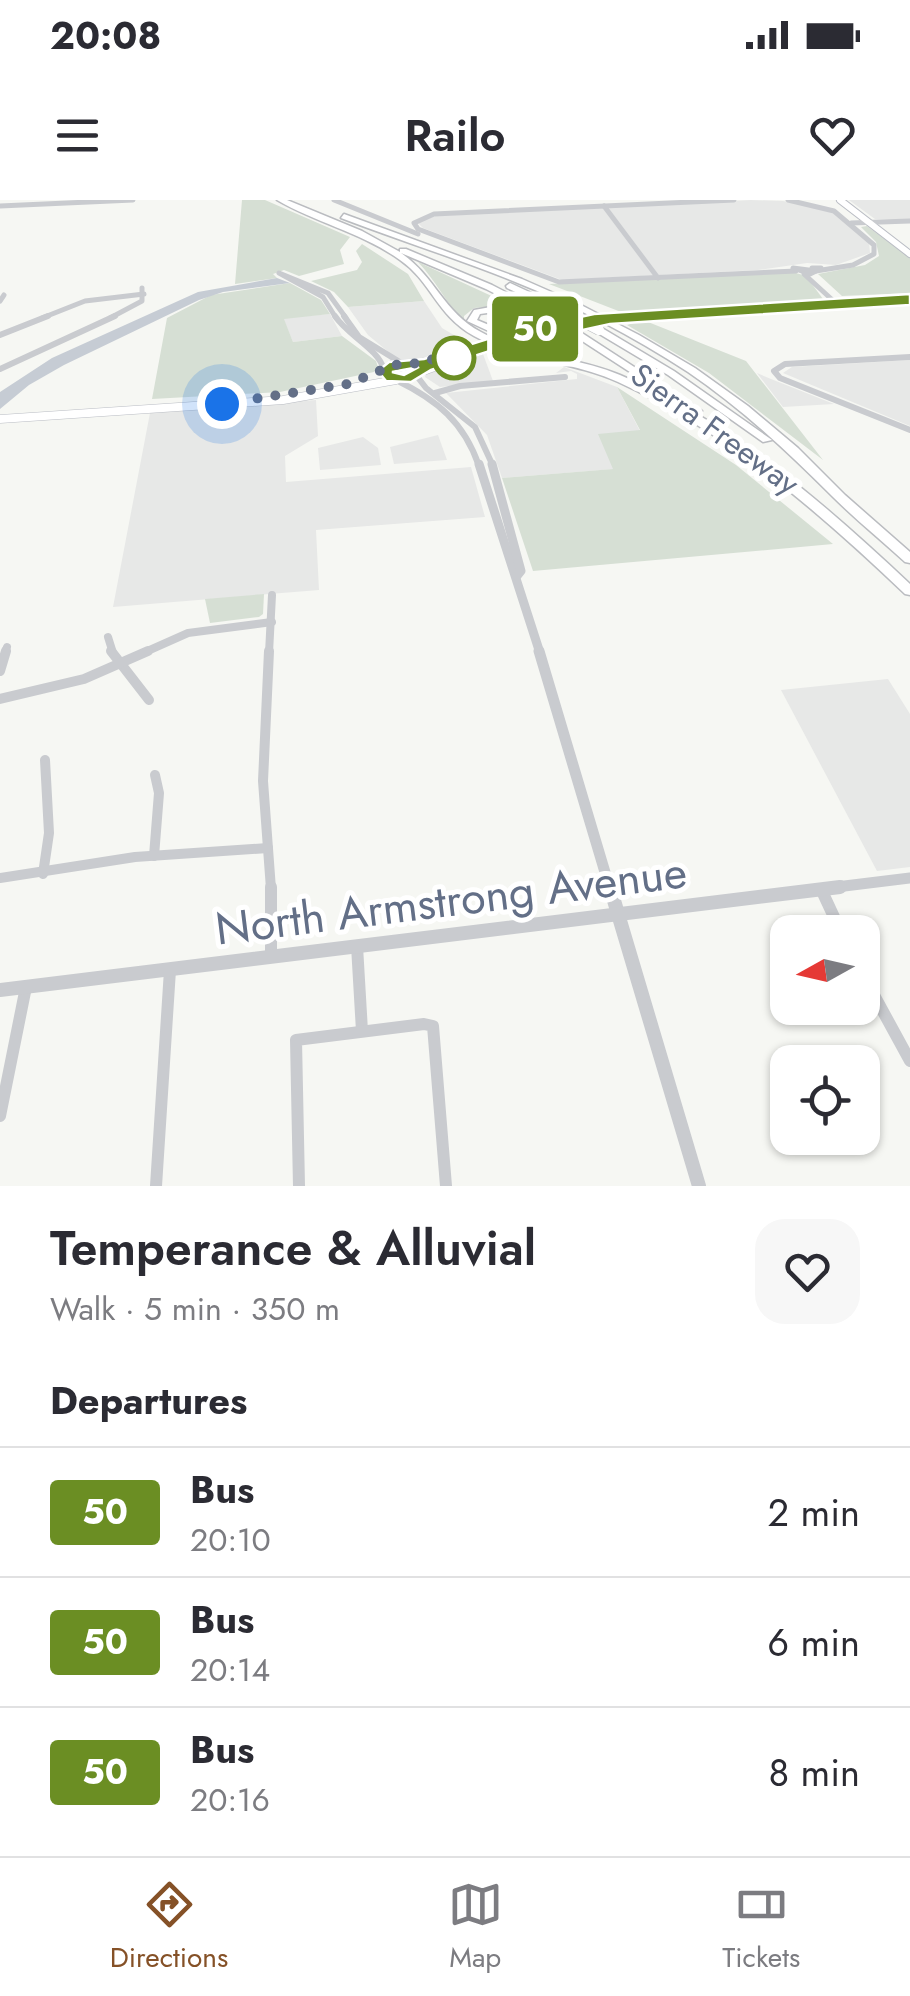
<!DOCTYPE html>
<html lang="en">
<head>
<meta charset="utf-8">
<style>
  :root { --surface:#fff; --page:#f7f7f7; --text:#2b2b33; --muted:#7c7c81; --line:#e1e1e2; --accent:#855127 }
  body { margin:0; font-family:Jost,sans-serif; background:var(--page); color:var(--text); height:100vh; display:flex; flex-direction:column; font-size:38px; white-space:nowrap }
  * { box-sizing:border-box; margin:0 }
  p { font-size:32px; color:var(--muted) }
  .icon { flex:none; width:55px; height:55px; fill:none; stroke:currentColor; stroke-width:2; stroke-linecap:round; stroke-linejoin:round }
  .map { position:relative; height:986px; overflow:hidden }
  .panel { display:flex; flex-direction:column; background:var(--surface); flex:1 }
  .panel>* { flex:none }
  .badge { padding:0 20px; border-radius:8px; font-size:35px; line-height:65px }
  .needle { width:65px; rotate:262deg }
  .buttons { position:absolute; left:770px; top:715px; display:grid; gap:20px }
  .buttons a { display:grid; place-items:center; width:110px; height:110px; border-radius:20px; background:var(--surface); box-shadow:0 2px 8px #0004; font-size:50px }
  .you { position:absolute; width:50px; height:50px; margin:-25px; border:8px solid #fff; border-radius:50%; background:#1a73e8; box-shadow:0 0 0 15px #1a73e833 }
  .map>.badge { position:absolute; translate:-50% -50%; box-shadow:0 0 0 5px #fff }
  h2 { padding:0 50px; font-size:38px; line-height:90px }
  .round { display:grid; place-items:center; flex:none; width:105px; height:105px; border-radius:30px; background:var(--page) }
  .overview { display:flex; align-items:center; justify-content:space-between; height:170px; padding:0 50px }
  h1 { font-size:48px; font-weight:600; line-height:75px }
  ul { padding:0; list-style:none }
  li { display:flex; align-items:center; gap:30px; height:130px; padding:0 50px; border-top:2px solid var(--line) }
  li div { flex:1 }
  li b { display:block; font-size:38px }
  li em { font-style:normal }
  li .badge { min-width:110px; font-weight:700; text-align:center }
  .status { display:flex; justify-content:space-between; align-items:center; height:70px; padding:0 50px; background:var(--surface); direction:ltr }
  .status svg { height:28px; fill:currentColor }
  header { display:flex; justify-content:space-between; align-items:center; height:130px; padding:0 50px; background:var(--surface); font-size:45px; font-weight:600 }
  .menu { display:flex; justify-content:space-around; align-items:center; height:140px; border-top:2px solid var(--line); background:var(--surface); font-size:28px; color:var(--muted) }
  .menu a { display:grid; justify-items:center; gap:5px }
  .menu .current { color:var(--accent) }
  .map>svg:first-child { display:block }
  .built { fill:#e7e8e7 }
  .green { fill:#d6dfd4 }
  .water { fill:#c6ccd4 }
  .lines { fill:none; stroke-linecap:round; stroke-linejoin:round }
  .secondary-far1-casing { stroke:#babdc4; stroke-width:8 }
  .secondary-casing { stroke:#babdc4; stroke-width:9 }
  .primary-casing { stroke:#bbbdc2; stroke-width:3 }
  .motorway-casing { stroke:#babcc0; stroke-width:3 }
  .minor-far4 { stroke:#c9cbcf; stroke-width:5 }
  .minor-far3 { stroke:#c9cbcf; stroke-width:6 }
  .minor-far2 { stroke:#c9cbcf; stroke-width:8 }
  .minor-far1 { stroke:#c9cbcf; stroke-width:10 }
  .minor { stroke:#c9cbcf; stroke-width:12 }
  .tertiary-far3 { stroke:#c9cbcf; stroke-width:6 }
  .tertiary-far2 { stroke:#c9cbcf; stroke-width:9 }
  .tertiary-far1 { stroke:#c9cbcf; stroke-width:11 }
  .tertiary { stroke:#c9cbcf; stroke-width:14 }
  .secondary-far1 { stroke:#fff; stroke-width:6 }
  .secondary { stroke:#fff; stroke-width:8 }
  .primary { fill:#fff; fill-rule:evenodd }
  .motorway { fill:#fff; fill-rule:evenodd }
  .motorway-bridge-far1-casing { stroke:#babcc0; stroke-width:9; stroke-linecap:butt }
  .motorway-bridge-casing { stroke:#babcc0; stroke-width:11; stroke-linecap:butt }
  .motorway-bridge-far1 { stroke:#fff; stroke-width:8 }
  .motorway-bridge { stroke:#fff; stroke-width:10 }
  .line { fill:#6b8e23; stroke:#fff; stroke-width:2.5; fill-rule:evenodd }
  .walk { stroke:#636f87; stroke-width:10; stroke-dasharray:0 18 }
  .stop-dot { fill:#fff; stroke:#6b8e23; stroke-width:5 }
  .labels { text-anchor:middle; stroke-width:10; stroke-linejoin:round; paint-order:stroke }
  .far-street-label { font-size:32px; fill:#636f87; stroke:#fff }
  .near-street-label { font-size:45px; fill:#636f87; stroke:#fff }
</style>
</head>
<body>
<div class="status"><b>20:08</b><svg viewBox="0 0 49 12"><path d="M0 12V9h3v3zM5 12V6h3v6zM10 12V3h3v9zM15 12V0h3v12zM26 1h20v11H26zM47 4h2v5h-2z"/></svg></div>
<header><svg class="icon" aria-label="menu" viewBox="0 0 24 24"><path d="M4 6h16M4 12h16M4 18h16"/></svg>Railo<svg class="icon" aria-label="heart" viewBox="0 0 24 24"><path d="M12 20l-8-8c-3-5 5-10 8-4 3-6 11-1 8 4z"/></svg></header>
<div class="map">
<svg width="910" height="986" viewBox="0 0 910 986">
  <rect width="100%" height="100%" fill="#f6f7f3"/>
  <g class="built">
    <polygon points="751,0 783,1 831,11 869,42 870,53 836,65 807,63 758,70 562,80 423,28 418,23 435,16"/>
    <polygon points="849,0 910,0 910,20 875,19"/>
    <polygon points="424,101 442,128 469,144 416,160 397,159 368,135 348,107"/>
    <polygon points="330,114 342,136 293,142 283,118"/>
    <polygon points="483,154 493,181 440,187 425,177 426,173"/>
    <polygon points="910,160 910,226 783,173 792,167"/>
    <polygon points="564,167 617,187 640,231 614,269 502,278 487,235 446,193 577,179 577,174 571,171 556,173"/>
    <polygon points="757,173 771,179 834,204 783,207"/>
    <polygon points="316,200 318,236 285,256 286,282 471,267 485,317 316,330 319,390 113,407 150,213"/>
    <polygon points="438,235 447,260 394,264 390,247"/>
    <polygon points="363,237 378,248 381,265 320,270 318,248"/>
    <polygon points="888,479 910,514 910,667 877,671 781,490"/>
  </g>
  <g class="green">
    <polygon points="242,0 265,0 350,37 340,50 344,64 299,76 284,70 273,74 277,78 235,84"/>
    <polygon points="867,26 910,58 910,93 842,96 818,74 865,65 879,56 876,42 861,27"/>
    <polygon points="362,44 408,74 424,101 348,107 334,92 311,81 357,70 362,62 356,51"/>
    <path d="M418,62L511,105L474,108L464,116V122C446,103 436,81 418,62Z"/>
    <polygon points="793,72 806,76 823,99 621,112 549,84"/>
    <polygon points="290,83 321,100 330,114 284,119 293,142 342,136 376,161 378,167 374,172 280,192 152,199 167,118 211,95"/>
    <polygon points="643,120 746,161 823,260 709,173 627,125"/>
    <polygon points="617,187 736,265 833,344 533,371 502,278 613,269 598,234 640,230"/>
    <polygon points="264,394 263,414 259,417 210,423 205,399"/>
  </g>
  <polygon class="water" points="277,78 290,83 223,92 199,100 64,165 29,185 0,209 0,192 52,158 198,92"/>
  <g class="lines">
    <defs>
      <polyline id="secondary-far1" points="840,0 910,54"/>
      <g id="secondary">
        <polyline points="498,144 426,170 390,178 384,172 391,165 428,162 537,129"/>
        <polyline points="0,219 283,200 396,180"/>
      </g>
      <polygon id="primary" points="910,99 910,103 623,121 498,146 494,144 623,117"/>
      <g id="motorway">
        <path d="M277,0H287L362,31L400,52V49H406L492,85L548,114V118H542L486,89L401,53C435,76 443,112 481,132C524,156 575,156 620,175C730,221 824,303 910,384V395L905,394C819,312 727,232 618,182C572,161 518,161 474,136C436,115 432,82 400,60C363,33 316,23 277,0Z"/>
        <path d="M344,14L522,79L581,105L639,135L695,168L748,206L798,248L845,295L910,352V363L905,362C881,340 855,319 832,296C787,251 741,208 688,172C633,136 573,105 513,81C456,58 398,40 341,18Z"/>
        <polygon points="510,83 568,110 569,112 562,114 507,88 506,86"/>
        <polygon points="502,105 527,113 523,116 502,111 480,114 477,120 496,128 541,125 546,128 541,131 495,134 467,121 474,110"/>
        <polygon points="596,128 602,128 674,171 772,240 763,242 668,175 596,132"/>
        <polygon points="576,133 582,133 702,211 693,213 576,137"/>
      </g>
    </defs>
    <use href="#secondary-far1" class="secondary-far1-casing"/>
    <use href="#secondary" class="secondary-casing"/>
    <use href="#primary" class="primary-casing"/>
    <use href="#motorway" class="motorway-casing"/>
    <g class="minor-far4">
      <polyline points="334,0 418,34"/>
      <polyline points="734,0 434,14 414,23 418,29 559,82 796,71"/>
      <polyline points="788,0 834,11 874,45 874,54 853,65 816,71"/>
      <polyline points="0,6 133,0"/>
      <polyline points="604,6 658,78"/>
      <polyline points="851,23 910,21"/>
      <polygon points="793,68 816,71 810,74"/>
      <polyline points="812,68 821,68"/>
      <polyline points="804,74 839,106"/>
      <polyline points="0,101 4,95"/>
      <polyline points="42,118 85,101 144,94"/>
      <polyline points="110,118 142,101 142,88"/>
      <polyline points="336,118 323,97 279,73 328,93 346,118"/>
    </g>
    <g class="minor-far3">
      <path d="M335,116C347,135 379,149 384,170"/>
      <polyline points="344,116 359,137 403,164"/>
      <polyline points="0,135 48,116"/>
      <polyline points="910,157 785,164 774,171 780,178 910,230"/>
      <polyline points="0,169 115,116"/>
      <polyline points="435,193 460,186 565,177"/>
    </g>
    <g class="minor-far2">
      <polyline points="108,437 113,453"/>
      <polyline points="5,453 7,447"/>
      <polyline points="143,453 188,433 272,422"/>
      <polyline points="269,453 272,395"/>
    </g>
    <g class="minor-far1">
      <polyline points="111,451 149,500"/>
      <polyline points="269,451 263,581 271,689"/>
      <polyline points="0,471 6,451"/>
      <polyline points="0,499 84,479 148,451"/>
      <polyline points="154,656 159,593 155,575"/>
      <polyline points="43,674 49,633 45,560"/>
      <polyline points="0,678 135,657 268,648"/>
    </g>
    <g class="minor">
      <polyline points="271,687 271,757"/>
      <polyline points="821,689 841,732"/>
      <polyline points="357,746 362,831"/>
      <polyline points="862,773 910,861"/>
      <polyline points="0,916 26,787"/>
      <polyline points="156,986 170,770"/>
      <polyline points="299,986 296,840 424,824 433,826 446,986"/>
    </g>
    <g class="tertiary-far3">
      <polyline points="416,175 426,188 475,227 493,266"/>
      <path d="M396,180C437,200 464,222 479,266"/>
    </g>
    <g class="tertiary-far2">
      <polyline points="479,264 540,453"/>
      <polyline points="492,264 521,371 517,376"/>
    </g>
    <g class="tertiary-far1">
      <polyline points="539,451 610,689"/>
      <polyline points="820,689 910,678"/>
    </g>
    <g class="tertiary">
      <polyline points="610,687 699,986"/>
      <polyline points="0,790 840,687"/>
    </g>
    <use href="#secondary-far1" class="secondary-far1"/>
    <use href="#secondary" class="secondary"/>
    <use href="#primary" class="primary"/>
    <use href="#motorway" class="motorway"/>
    <defs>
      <polyline id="motorway-bridge-far1" points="565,112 577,118"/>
      <g id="motorway-bridge">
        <polyline points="572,116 599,130"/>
        <polyline points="533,117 572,136"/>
      </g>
    </defs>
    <use href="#motorway-bridge-far1" class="motorway-bridge-far1-casing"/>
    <use href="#motorway-bridge" class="motorway-bridge-casing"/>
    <use href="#motorway-bridge-far1" class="motorway-bridge-far1"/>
    <use href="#motorway-bridge" class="motorway-bridge"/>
  </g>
  <path class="line" d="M910,94V105L610,124L496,149L431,170L411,182L386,181L378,171L389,162L424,159L510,132L594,114ZM419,167L404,175L392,172Z"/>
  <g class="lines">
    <polyline class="walk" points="222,204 348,184 394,165 422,163 448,154 454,158"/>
  </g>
  <circle class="stop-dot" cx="454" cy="158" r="20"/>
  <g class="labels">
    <g class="far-street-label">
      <text transform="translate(715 229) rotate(36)" y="11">Sierra Freeway</text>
    </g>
    <g class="near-street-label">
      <text transform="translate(451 700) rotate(-7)" y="16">North Armstrong Avenue</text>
    </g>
  </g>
</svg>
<div class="buttons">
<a><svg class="needle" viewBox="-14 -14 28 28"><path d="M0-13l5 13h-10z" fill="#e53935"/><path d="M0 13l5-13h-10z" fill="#7c7c81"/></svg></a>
<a><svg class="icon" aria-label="locate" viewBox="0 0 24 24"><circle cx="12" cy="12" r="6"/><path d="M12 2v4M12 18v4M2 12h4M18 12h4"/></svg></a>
</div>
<div class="you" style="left:222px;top:204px"></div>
<b class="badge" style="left:535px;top:129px;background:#6b8e23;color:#fff">50</b>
</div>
<section class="panel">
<div class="overview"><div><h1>Temperance &amp; Alluvial</h1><p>Walk · 5 min · 350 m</p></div><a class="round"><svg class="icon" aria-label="heart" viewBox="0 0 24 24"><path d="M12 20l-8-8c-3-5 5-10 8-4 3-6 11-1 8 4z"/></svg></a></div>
<h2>Departures</h2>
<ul>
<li><span class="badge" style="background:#6b8e23;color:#fff">50</span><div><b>Bus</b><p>20:10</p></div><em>2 min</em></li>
<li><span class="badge" style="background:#6b8e23;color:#fff">50</span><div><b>Bus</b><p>20:14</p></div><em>6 min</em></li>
<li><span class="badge" style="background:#6b8e23;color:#fff">50</span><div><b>Bus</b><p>20:16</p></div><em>8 min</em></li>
</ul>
</section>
<nav class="menu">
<a class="current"><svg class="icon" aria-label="directions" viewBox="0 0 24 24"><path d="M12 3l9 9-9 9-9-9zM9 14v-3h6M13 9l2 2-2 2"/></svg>Directions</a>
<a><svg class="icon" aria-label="map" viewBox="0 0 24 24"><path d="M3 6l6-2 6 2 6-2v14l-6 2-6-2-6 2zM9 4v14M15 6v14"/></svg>Map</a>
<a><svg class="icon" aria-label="tickets" viewBox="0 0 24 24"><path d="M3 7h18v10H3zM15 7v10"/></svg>Tickets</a>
</nav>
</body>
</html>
